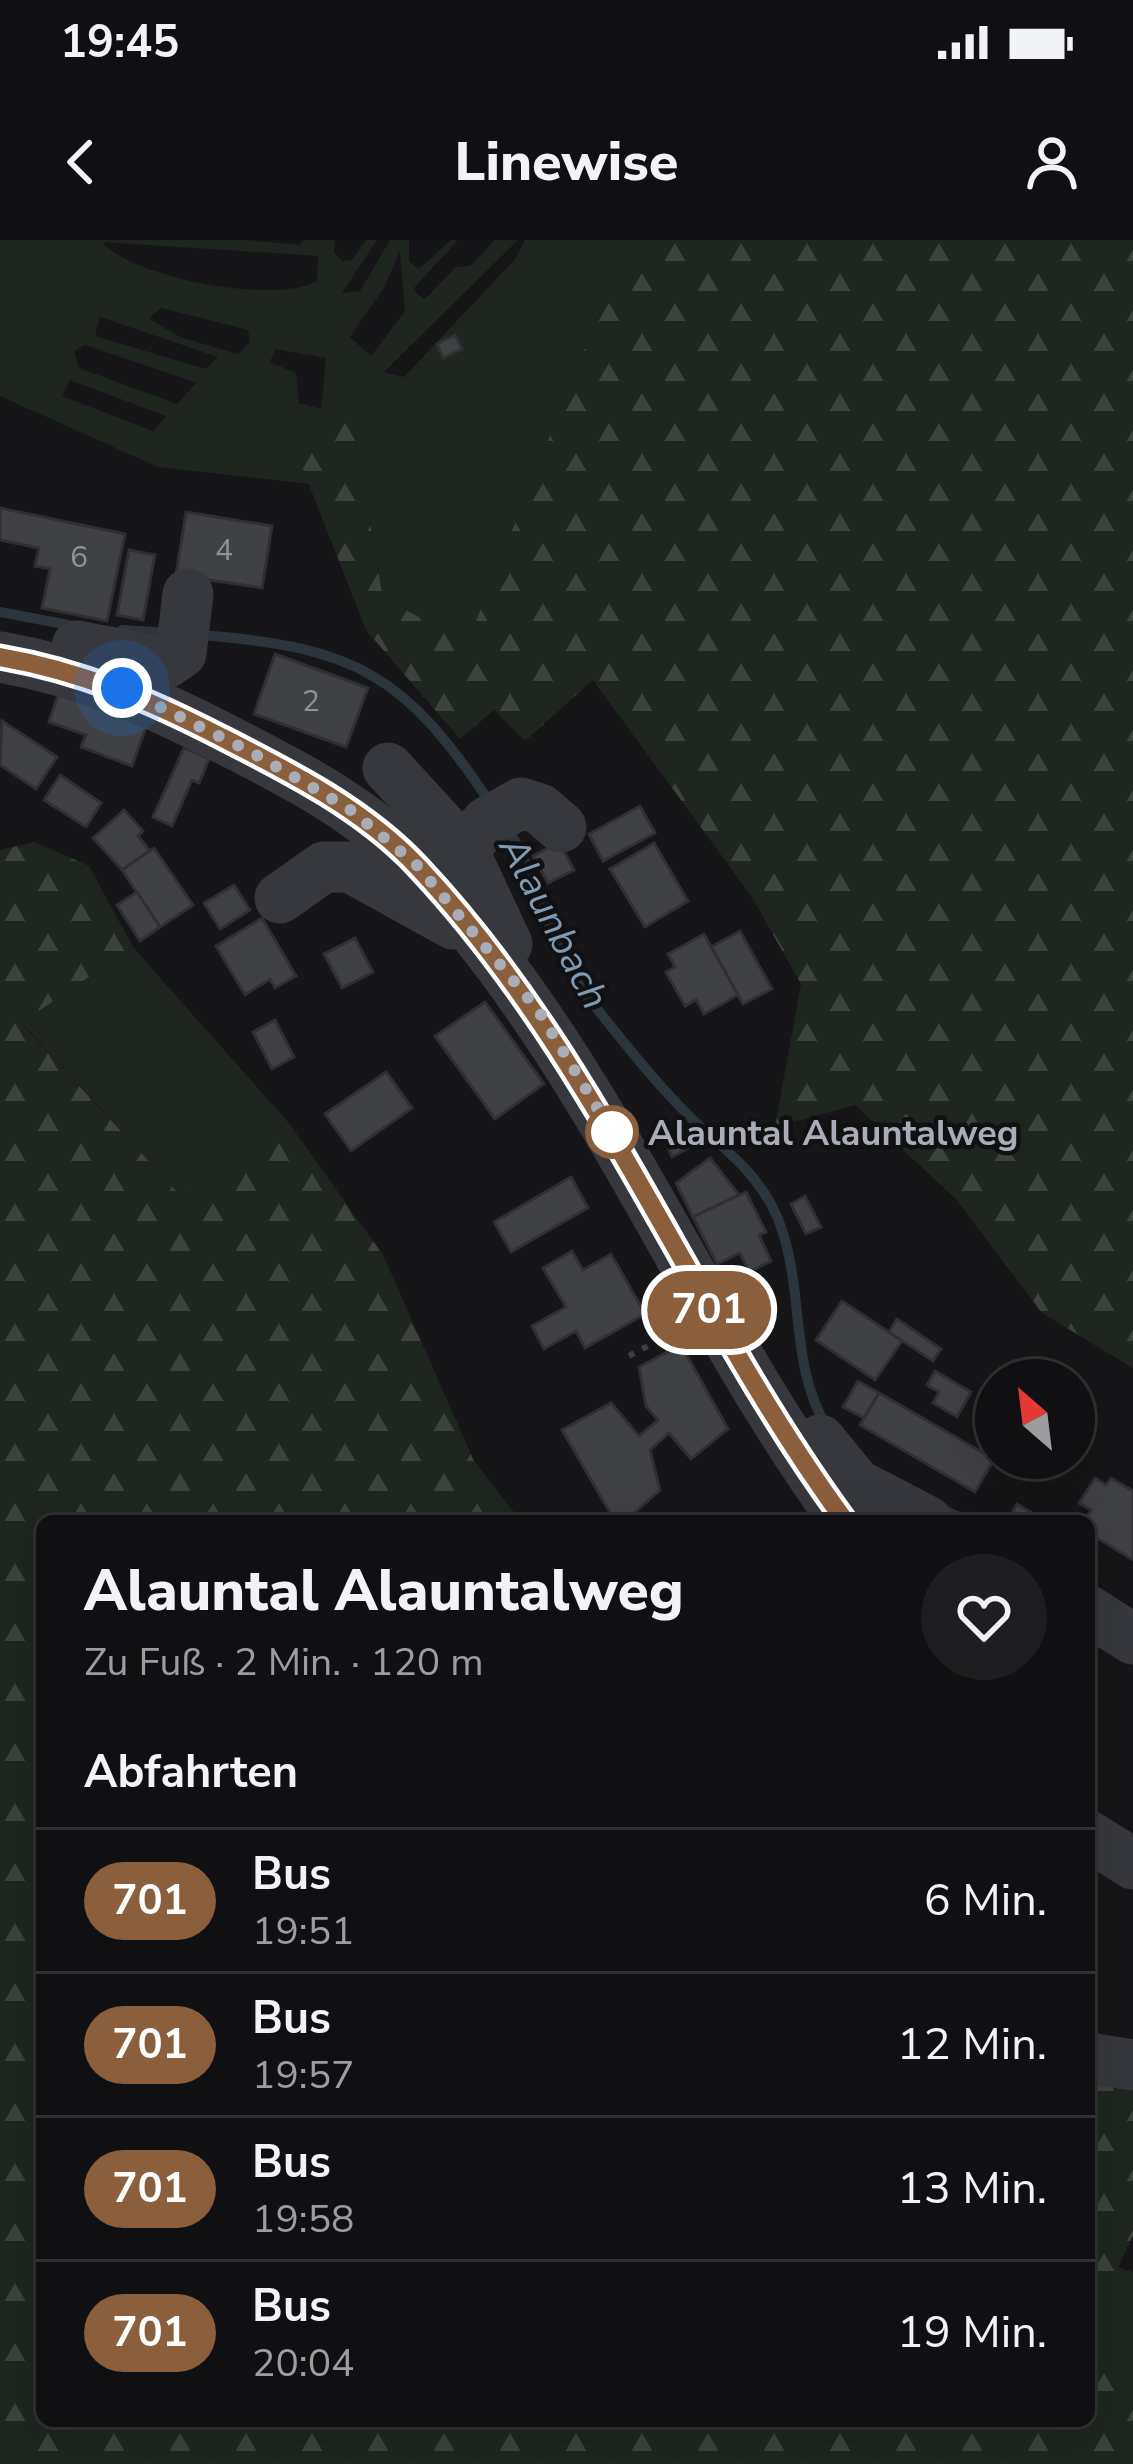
<!DOCTYPE html>
<html lang="de">
<head>
<meta charset="utf-8">
<style>
  :root { --surface:#101012; --page:#1e1e20; --text:#f1f3f6; --muted:#9c9d9f; --line:#303032 }
  body { margin:0; font-family:"Nunito Sans",sans-serif; background:var(--page); color:var(--text); height:100vh; display:flex; flex-direction:column; font-size:45px; white-space:nowrap }
  * { box-sizing:border-box; margin:0 }
  p { font-size:39px; color:var(--muted) }
  .icon { flex:none; width:66px; height:66px; fill:none; stroke:currentColor; stroke-width:2; stroke-linecap:round; stroke-linejoin:round }
  .map { position:relative; flex:1; overflow:hidden }
  .panel { position:absolute; left:36px; top:1275px; width:1059px; height:912px; display:flex; flex-direction:column; background:var(--surface); border-radius:18px; box-shadow:0 12px 48px #0002,0 0 0 3px var(--line) }
  .panel>* { flex:none }
  .badge { padding:0 24px; border-radius:39px; font-size:42px; line-height:78px }
  .needle { width:78px; rotate:332deg }
  .buttons { position:absolute; left:975px; top:1119px; display:grid; gap:24px }
  .buttons a { display:grid; place-items:center; width:120px; height:120px; border-radius:50%; background:var(--surface); box-shadow:0 12px 48px #0002,0 0 0 3px var(--line); font-size:60px }
  .you { position:absolute; width:60px; height:60px; margin:-30px; border:9px solid #fff; border-radius:50%; background:#1a73e8; box-shadow:0 0 0 18px #1a73e833 }
  .map>.badge { position:absolute; translate:-50% -50%; box-shadow:0 0 0 6px #fff }
  h2 { padding:0 48px; font-size:45px; line-height:108px }
  .round { display:grid; place-items:center; flex:none; width:126px; height:126px; border-radius:63px; background:var(--page) }
  .summary { display:flex; align-items:center; justify-content:space-between; height:204px; padding:0 48px }
  h1 { font-size:57px; font-weight:800; line-height:90px }
  ul { padding:0; list-style:none }
  li { display:flex; align-items:center; gap:36px; height:144px; padding:0 48px; border-top:3px solid var(--line) }
  li div { flex:1 }
  li b { display:block; font-size:45px }
  li em { font-style:normal }
  li .badge { min-width:132px; font-weight:700; text-align:center }
  .status { display:flex; justify-content:space-between; align-items:center; height:84px; padding:0 60px; background:var(--surface); direction:ltr }
  .status svg { height:33px; fill:currentColor }
  header { display:flex; justify-content:space-between; align-items:center; height:156px; padding:0 48px; background:var(--surface); font-size:54px; font-weight:800 }
  .map>svg:first-child { display:block }
  .grass { fill:#1e261f; fill-rule:evenodd }
  .forest { fill:url(#forest-firs) }
  .lines { fill:none; stroke-linecap:round; stroke-linejoin:round }
  .stream { stroke:#2c353c; stroke-width:10 }
  .building { fill:#404145; stroke:#303034; stroke-width:3 }
  .path { stroke:#3d3f44; stroke-width:6; stroke-dasharray:6 9; stroke-linecap:butt }
  .minor { stroke:#37383d; stroke-width:51 }
  .tree { fill:#506452 }
  .line-casing { stroke:#fff; stroke-width:27 }
  .line { stroke:#8b5e3c; stroke-width:18 }
  .walk { stroke:#a8adb8; stroke-width:12; stroke-dasharray:0 21.6 }
  .stop-dot { fill:#fff; stroke:#8b5e3c; stroke-width:6 }
  .labels { text-anchor:middle; stroke-width:9; stroke-linejoin:round; paint-order:stroke }
  .number-label { font-size:30px; fill:#8e929b }
  .stop-label { font-size:36px; font-weight:bold; fill:#a8adb8; stroke:#111113; text-anchor:start }
  .water-label { font-size:39px; font-style:italic; fill:#7f9bb3; stroke:#111113 }
</style>
</head>
<body>
<div class="status"><b>19:45</b><svg viewBox="0 0 49 12"><path d="M0 12V9h3v3zM5 12V6h3v6zM10 12V3h3v9zM15 12V0h3v12zM26 1h20v11H26zM47 4h2v5h-2z"/></svg></div>
<header><svg class="icon" aria-label="back" viewBox="0 0 24 24"><path d="M15 5l-7 7 7 7"/></svg>Linewise<svg class="icon" aria-label="person" viewBox="0 0 24 24"><circle cx="12" cy="8" r="4"/><path d="M4 21q1-7 8-7t8 7"/></svg></header>
<div class="map">
<svg width="1133" height="2224" viewBox="0 0 1133 2224">
  <defs>
    <pattern id="forest-firs" width="22" height="20" patternUnits="userSpaceOnUse" patternTransform="scale(3)"><rect width="22" height="20" fill="#1e261f"/><path d="M5 1l3.5 6h-7zM16 11l3.5 6h-7z" fill="#3c433d"/></pattern>
  </defs>
  <rect width="100%" height="100%" fill="#161618"/>
  <g class="grass">
    <path d="M0,0H247L300,5L304,0H335L334,12L342,21L352,20L366,0H377L342,53L360,51L390,0H409V21L419,29L451,0H458L413,49L424,60L456,27L470,26L495,0H518L384,132L404,137L516,18L525,0H628L468,402L383,359L352,178L299,219L310,244L158,227L0,156ZM102,2L318,16L317,41C275,65 133,38 102,2ZM400,10L405,71L371,116L350,97L385,46ZM161,68L248,90L250,102L238,114L180,97L149,79ZM100,77L218,117L206,129L95,96ZM85,105L195,142L196,143L177,164L79,128L74,111ZM275,109L326,118L321,169L299,163L296,133L270,122ZM70,140L166,176V177L153,191L62,156Z"/>
    <polygon points="133,707 288,882 181,956 21,782"/>
    <polygon points="1117,2027 1133,2032 1133,2126 1089,2120 1089,2092"/>
  </g>
  <g class="forest">
    <polygon points="628,0 1133,0 1133,1128 1042,1073 956,959 855,865 775,887 801,744 752,657 593,440 525,501 494,470 460,499 366,390 299,219 352,177 383,359 468,401"/>
    <polygon points="34,602 89,626 133,707 21,783 181,956 288,882 383,1015 474,1221 521,1281 42,1281 42,2181 1089,2181 1089,2120 1133,2126 1133,2224 0,2224 0,610"/>
    <polygon points="1089,1830 1133,1842 1133,1995 1089,2092"/>
  </g>
  <g class="lines">
    <g class="stream">
      <polyline points="0,372 79,387"/>
      <polyline points="122,390 169,393"/>
      <path d="M200,395C355,407 406,434 492,566"/>
      <path d="M506,586C541,640 548,709 590,760C625,804 664,854 706,892C733,916 754,933 772,966C808,1036 786,1122 827,1187"/>
      <polyline points="937,1267 968,1281"/>
    </g>
  </g>
  <g class="building">
    <polygon points="455,95 462,109 443,118 437,104"/>
    <polygon points="0,268 125,294 107,381 42,368 50,329 35,326 39,308 0,300"/>
    <polygon points="186,272 272,286 262,348 176,335"/>
    <polygon points="129,310 155,315 143,380 117,375"/>
    <polygon points="275,414 368,448 346,507 254,474"/>
    <polygon points="61,446 146,487 132,526 81,507 86,495 49,482"/>
    <polygon points="2,481 57,517 36,549 0,525"/>
    <polygon points="184,508 209,519 199,543 192,540 172,586 153,577"/>
    <polygon points="60,535 101,563 86,587 44,560"/>
    <polygon points="640,566 655,593 603,621 589,594"/>
    <polygon points="124,570 143,591 138,596 150,611 122,630 93,598"/>
    <polygon points="559,602 574,630 548,643 533,616"/>
    <polygon points="654,603 688,661 645,687 610,629"/>
    <polygon points="154,608 193,665 160,687 122,630"/>
    <polygon points="234,645 250,670 220,689 204,663"/>
    <polygon points="137,652 160,687 140,701 117,665"/>
    <polygon points="262,678 296,736 275,748 270,739 245,755 216,706"/>
    <polygon points="740,691 772,749 743,764 711,707"/>
    <polygon points="704,694 738,755 704,774 696,760 685,766 666,732 675,727 668,714"/>
    <polygon points="355,698 373,732 342,748 324,714"/>
    <polygon points="485,762 544,844 495,879 435,796"/>
    <polygon points="275,780 294,817 272,829 253,792"/>
    <polygon points="386,832 412,868 351,911 325,874"/>
    <polygon points="681,893 688,908 672,917 665,901"/>
    <polygon points="710,918 739,955 693,977 676,943"/>
    <polygon points="571,937 588,968 511,1012 494,982"/>
    <polygon points="746,952 766,992 759,995 771,1021 749,1032 740,1013 717,1024 693,977"/>
    <polygon points="805,956 821,987 806,994 791,964"/>
    <polygon points="572,1011 583,1030 611,1014 645,1074 585,1108 576,1091 544,1109 532,1086 566,1067 543,1028"/>
    <polygon points="842,1061 902,1101 875,1140 816,1100"/>
    <polygon points="897,1079 941,1109 933,1121 889,1092"/>
    <polygon points="681,1105 728,1189 691,1219 669,1193 650,1210 660,1250 625,1281 615,1281 562,1190 611,1163 639,1196 658,1180 646,1166 639,1127"/>
    <polygon points="935,1131 971,1152 957,1177 933,1163 939,1152 927,1145"/>
    <polygon points="858,1141 879,1153 864,1178 843,1167"/>
    <polygon points="879,1153 994,1219 975,1252 860,1185"/>
    <polygon points="1095,1238 1106,1245 1111,1238 1133,1251 1133,1320 1089,1293 1089,1281 1084,1281 1091,1270 1079,1263"/>
    <polygon points="1017,1264 1044,1280 1043,1281 1007,1281"/>
  </g>
  <g class="lines">
    <polyline class="path" points="629,1116 674,1092"/>
    <g class="minor">
      <polyline points="77,406 166,423 181,413 188,354"/>
      <path d="M0,417C81,431 149,460 221,497C290,532 365,570 418,627C599,819 690,1070 845,1281"/>
      <polyline points="388,528 463,610 507,704"/>
      <polyline points="463,610 487,582 521,563 540,569 561,587"/>
      <polyline points="280,658 324,627 350,627 453,684"/>
      <polyline points="820,1200 856,1244 927,1281"/>
      <polyline points="1089,1371 1133,1399"/>
      <polyline points="1089,1596 1133,1624"/>
      <polyline points="1089,1818 1133,1825"/>
    </g>
  </g>
  <circle class="tree" cx="763" cy="1065" r="14"/>
  <g class="lines">
    <defs>
      <path id="line" d="M0,417C81,431 149,460 221,497C290,532 365,570 418,627C599,819 690,1070 845,1281"/>
    </defs>
    <use href="#line" class="line-casing"/>
    <use href="#line" class="line"/>
    <polyline class="walk" points="122,448 251,512 348,568 416,624 538,770 612,892"/>
  </g>
  <circle class="stop-dot" cx="612" cy="892" r="24"/>
  <g class="labels">
    <g class="number-label">
      <text x="224" y="320">4</text>
      <text x="79" y="327">6</text>
      <text x="311" y="471">2</text>
    </g>
    <g class="stop-label">
      <text x="648" y="905">Alauntal Alauntalweg</text>
    </g>
    <g class="water-label">
      <text transform="translate(555 682) rotate(62)" y="14">Alaunbach</text>
    </g>
  </g>
</svg>
<div class="buttons">
<a><svg class="needle" viewBox="-14 -14 28 28"><path d="M0-13l5 13h-10z" fill="#e53935"/><path d="M0 13l5-13h-10z" fill="#9c9d9f"/></svg></a>
</div>
<div class="you" style="left:122px;top:448px"></div>
<b class="badge" style="left:709px;top:1070px;background:#8b5e3c;color:#fff">701</b>
<section class="panel">
<div class="summary"><div><h1>Alauntal Alauntalweg</h1><p>Zu Fuß · 2 Min. · 120 m</p></div><a class="round"><svg class="icon" aria-label="heart" viewBox="0 0 24 24"><path d="M12 20l-8-8c-3-5 5-10 8-4 3-6 11-1 8 4z"/></svg></a></div>
<h2>Abfahrten</h2>
<ul>
<li><span class="badge" style="background:#8b5e3c;color:#fff">701</span><div><b>Bus</b><p>19:51</p></div><em>6 Min.</em></li>
<li><span class="badge" style="background:#8b5e3c;color:#fff">701</span><div><b>Bus</b><p>19:57</p></div><em>12 Min.</em></li>
<li><span class="badge" style="background:#8b5e3c;color:#fff">701</span><div><b>Bus</b><p>19:58</p></div><em>13 Min.</em></li>
<li><span class="badge" style="background:#8b5e3c;color:#fff">701</span><div><b>Bus</b><p>20:04</p></div><em>19 Min.</em></li>
</ul>
</section>
</div>
</body>
</html>
